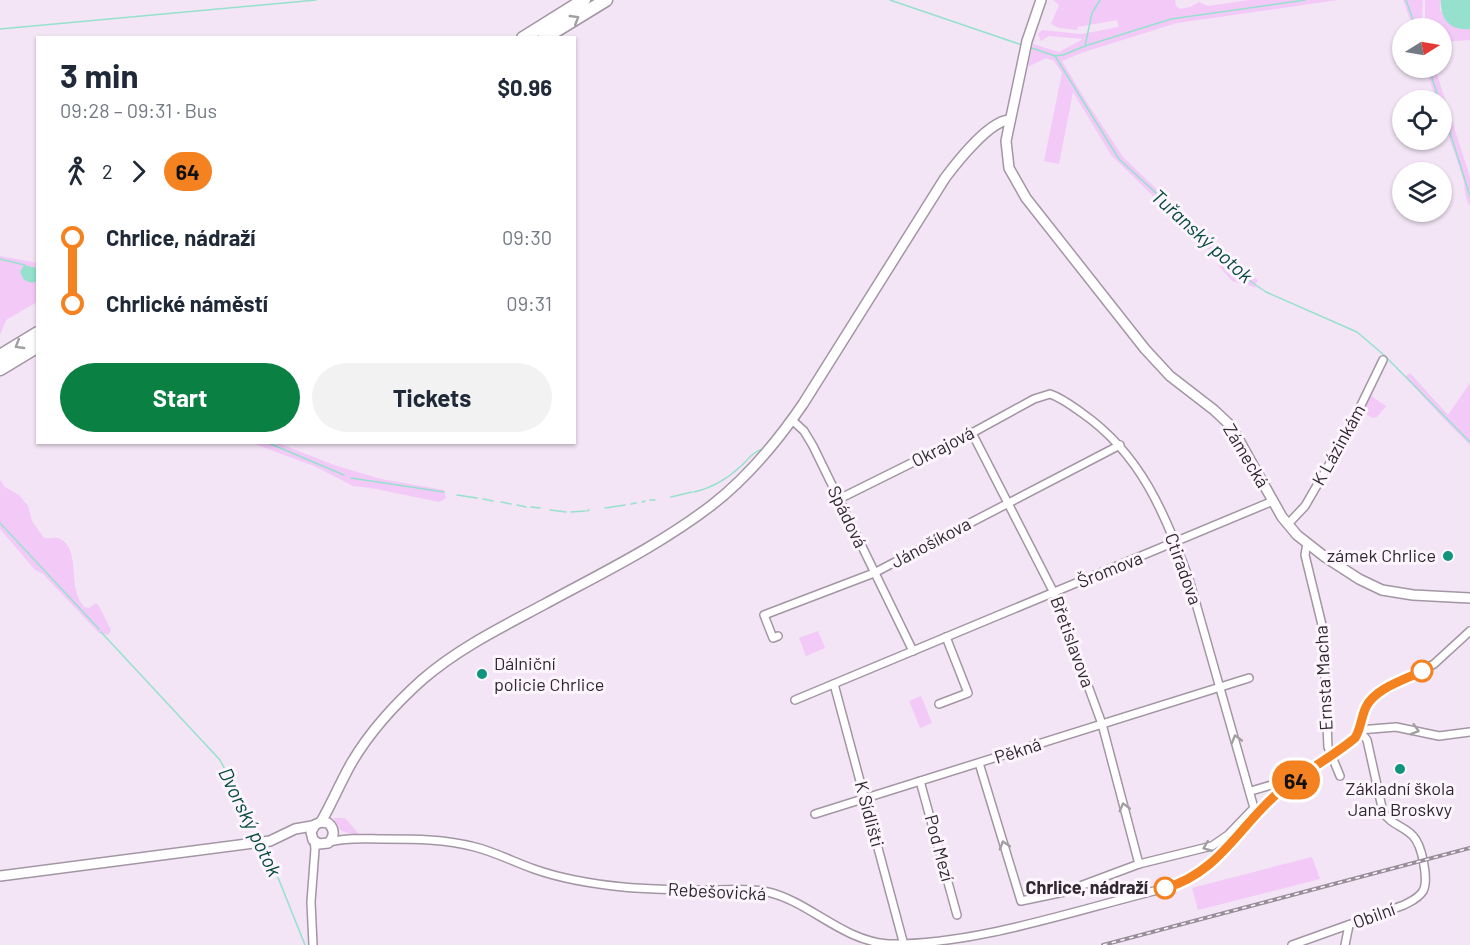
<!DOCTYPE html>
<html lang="en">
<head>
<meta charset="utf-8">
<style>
  :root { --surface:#fff; --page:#f2f2f3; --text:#1f2937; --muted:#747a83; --accent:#0b8043 }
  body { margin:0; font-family:Barlow,sans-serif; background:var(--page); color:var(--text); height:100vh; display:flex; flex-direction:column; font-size:22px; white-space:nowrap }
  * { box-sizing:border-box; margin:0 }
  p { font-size:20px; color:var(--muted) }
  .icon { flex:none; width:33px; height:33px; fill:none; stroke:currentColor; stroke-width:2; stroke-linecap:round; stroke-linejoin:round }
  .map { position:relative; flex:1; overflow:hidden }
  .drawer { position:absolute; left:36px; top:36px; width:540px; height:408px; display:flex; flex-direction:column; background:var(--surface); border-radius:0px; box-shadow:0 2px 4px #0004 }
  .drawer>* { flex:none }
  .badge { padding:0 12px; border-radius:20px; font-size:21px; line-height:39px }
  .needle { width:39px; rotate:79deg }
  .tools { position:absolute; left:1392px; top:18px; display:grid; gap:12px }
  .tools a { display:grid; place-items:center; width:60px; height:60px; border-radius:50%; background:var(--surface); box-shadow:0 2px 4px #0004; font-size:30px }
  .map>.badge { position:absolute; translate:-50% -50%; box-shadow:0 0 0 3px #fff }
  .legs { display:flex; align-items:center; gap:9px; height:66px; padding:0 24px; font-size:20px }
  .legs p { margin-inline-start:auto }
  .summary { display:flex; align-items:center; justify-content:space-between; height:102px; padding:0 24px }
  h1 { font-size:33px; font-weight:700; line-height:45px }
  .primary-button { display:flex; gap:12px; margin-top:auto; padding:12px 24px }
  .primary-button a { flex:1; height:69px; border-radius:36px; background:var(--accent); color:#fff; font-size:24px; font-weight:700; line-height:69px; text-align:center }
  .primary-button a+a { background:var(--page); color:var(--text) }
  ul { padding:0 24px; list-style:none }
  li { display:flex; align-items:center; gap:21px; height:66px; font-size:22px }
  li i { display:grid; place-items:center; width:9px; height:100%; margin:0 8px; background:currentColor }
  li i::after { content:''; width:15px; height:15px; margin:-8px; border:4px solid; border-radius:50%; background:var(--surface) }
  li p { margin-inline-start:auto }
  li:first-child i { background:linear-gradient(#0000 50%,currentColor 0) }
  li:last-child i { background:linear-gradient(currentColor 50%,#0000 0) }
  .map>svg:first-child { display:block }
  .green { fill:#f3c9f8 }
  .water { fill:#95e1cd }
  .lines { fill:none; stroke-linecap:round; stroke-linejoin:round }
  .stream { stroke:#95e1cd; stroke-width:1.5 }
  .street-casing { stroke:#a396a4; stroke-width:10 }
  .secondary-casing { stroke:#a396a4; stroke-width:12 }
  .highway-casing { stroke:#a396a4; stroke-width:15 }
  .street { stroke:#fff; stroke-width:7 }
  .secondary { stroke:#fff; stroke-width:9 }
  .highway { stroke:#fff; stroke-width:12 }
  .rail-casing { stroke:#988d99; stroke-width:4 }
  .rail { stroke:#fdf5fe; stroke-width:1.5; stroke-dasharray:4.5; stroke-linecap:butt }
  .oneway { stroke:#a19fa1 }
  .line-1-casing { stroke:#fff; stroke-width:14 }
  .line-1 { stroke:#f58220; stroke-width:9 }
  .poi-dot { fill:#12937c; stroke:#fdf5fe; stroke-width:2 }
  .stop-1-dot { fill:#fff; stroke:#f58220; stroke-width:3 }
  .labels { text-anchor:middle; stroke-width:6; stroke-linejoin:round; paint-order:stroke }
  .street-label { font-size:18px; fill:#2f292f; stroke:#fdf5fe }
  .poi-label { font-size:18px; fill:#2f292f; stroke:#fdf5fe; text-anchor:end }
  .stop-label { font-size:18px; font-weight:bold; fill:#2f292f; stroke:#fdf5fe; text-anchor:end }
  .water-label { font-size:20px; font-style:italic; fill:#044a3d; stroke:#fdf5fe }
</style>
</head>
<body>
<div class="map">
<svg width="1470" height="945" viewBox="0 0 1470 945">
  <rect width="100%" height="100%" fill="#f3e5f5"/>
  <g class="green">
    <polygon points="1053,0 1175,0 1176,6 1180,9 1190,7 1199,2 1208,6 1249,0 1338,0 1177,23 1084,52 1062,61 1086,101 1123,157 1241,270 1258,280 1255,286 1258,288 1232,281 1218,265 1220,261 1111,155 1073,92 1059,164 1044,161 1062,73 1054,61 1046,58 1028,67 1033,44 1059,52 1083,39 1049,36 1041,41 1038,34 1042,30 1081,34 1119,27 1117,20 1078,27 1077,30 1059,28 1051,24 1059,5"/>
    <polygon points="1403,0 1423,0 1422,18 1425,28 1413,28"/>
    <polygon points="1425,0 1441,0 1440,10 1456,28 1470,29 1470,40 1442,42 1442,28 1427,28 1425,18"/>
    <path d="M1426,68H1435L1470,177V206C1463,193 1466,190 1463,179C1456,152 1442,128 1442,100H1436Z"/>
    <polygon points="0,256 38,263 37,268 24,265 32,283 37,281 37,302 6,320 0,335"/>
    <polygon points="1410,373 1448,415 1470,383 1470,445 1444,419 1405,377"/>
    <polygon points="1370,395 1386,406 1377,417 1373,418 1362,412"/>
    <polygon points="252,443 278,443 334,465 381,479 444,490 446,498 439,502 371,488 353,486 314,466"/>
    <path d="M0,480L5,487L19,495L28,506L32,521L44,538C49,539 54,537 58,538C77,544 72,575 76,590C77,596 80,602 84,607L89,608L96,603L99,606L111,630L108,635L99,633L43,574L35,570L0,529Z"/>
    <polygon points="818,631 825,648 806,656 799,638"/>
    <polygon points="921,696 932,723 920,728 909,701"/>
    <path d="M334,818H345L360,835C348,833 336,833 334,818Z"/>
    <polygon points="1312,857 1320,879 1198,910 1192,888"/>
  </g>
  <g class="water">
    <path d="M1441,0H1470V29C1450,31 1440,19 1441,0Z"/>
    <polygon points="24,265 37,268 37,281 32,283 24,280 20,272"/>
  </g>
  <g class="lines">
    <g class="stream">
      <polyline points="890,0 1022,45"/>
      <polyline points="1406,0 1416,28"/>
      <polyline points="0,29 316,0"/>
      <polyline points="1085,46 1092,13 1100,0"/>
      <polyline points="1029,47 1055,56 1063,55 1085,46 1171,19 1305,0"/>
      <polyline points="1055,56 1119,159 1231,262 1244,277 1266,292 1357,332 1384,355 1470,442"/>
      <polyline points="1429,68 1439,100"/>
      <polyline points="1442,107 1470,196"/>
      <polyline points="0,259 25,265"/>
      <polyline points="266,442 344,475"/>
      <polyline points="351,478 444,492"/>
      <path d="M694,492C712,488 727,479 740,467C748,460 752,452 763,449"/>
      <polyline points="457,495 477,498"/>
      <polyline points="671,497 692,492"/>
      <polyline points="483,499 493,501"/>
      <polyline points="650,500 655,500"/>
      <polyline points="501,502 511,504"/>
      <polyline points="642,502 645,501"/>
      <polyline points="631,504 636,503"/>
      <polyline points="517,505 526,507"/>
      <polyline points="531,507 540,508"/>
      <polyline points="605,508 625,505"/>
      <polyline points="550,510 566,512"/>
      <polyline points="587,511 589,510"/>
      <polyline points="571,512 585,511"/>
      <polyline points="0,523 99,629"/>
      <polyline points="101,632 220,760 262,838"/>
      <polyline points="265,845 305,945"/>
    </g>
    <defs>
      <g id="street">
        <polyline points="792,420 804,431 813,446 913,651"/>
        <polyline points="972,433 1054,593 1102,724 1139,864"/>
        <path d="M839,499L972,433L1034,399L1050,394C1062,398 1072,406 1082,413C1141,454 1165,514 1189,579L1254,808L1228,835L1212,846L1139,864L1064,892L1021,901L979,763"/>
        <polyline points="1288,524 1305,506 1348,432 1383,360"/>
        <polyline points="1307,543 1305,555 1323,629 1328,747 1340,776"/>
        <polyline points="778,636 773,638 764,615 874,573 1120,445"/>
        <polyline points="834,684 904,945"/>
        <polyline points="795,700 1273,501"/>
        <polyline points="939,704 968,693 946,637"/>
        <polyline points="1359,730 1396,727 1439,736 1470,732"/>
        <polyline points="920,781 957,915"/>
        <polyline points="1251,791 1285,781 1293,782"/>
        <polyline points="815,814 1249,678"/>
        <path d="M330,842C348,837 366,839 384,839C414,839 445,839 475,847C495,852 514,862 534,869C562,879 593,884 623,887C653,890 683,890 714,890C732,890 750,888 768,892C810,902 841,940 888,944C974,945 1070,912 1154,891L1177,884L1205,869L1228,849L1278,793L1355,739L1366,707L1373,697L1434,664L1470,631"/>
        <polyline points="313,945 311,902 315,849 314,840"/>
        <path d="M1292,945L1404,905C1411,901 1418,899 1423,891C1429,880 1422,845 1413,836C1404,826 1391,825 1383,812L1367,740L1359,730"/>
        <polyline points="1345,945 1349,925"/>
      </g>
      <g id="secondary">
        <polyline points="1041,0 1027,41 1006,141 1009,168 1026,198 1145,349 1170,376 1214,410 1231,426 1282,517 1297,535 1325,557 1359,579 1382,590 1413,595 1470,598"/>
        <path d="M315,825L311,832L313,840L319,844L328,843C335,837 335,829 328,823L321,822"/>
        <path d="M0,876L270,841L295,829L312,826L321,822C332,803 341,781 352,762C371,730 396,703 423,679C459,648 502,627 543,605C600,574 660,545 712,505C748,477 777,442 803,404L945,178C957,162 990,120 1010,120"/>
      </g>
      <g id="highway">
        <polyline points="523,38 584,0"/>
        <polyline points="544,38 606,0"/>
        <polyline points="0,356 38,333"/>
        <polyline points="0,369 38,346"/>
      </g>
    </defs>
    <use href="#street" class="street-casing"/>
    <use href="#secondary" class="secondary-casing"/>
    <use href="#highway" class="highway-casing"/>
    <use href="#street" class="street"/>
    <use href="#secondary" class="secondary"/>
    <use href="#highway" class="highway"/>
    <defs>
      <polyline id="rail" points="1103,945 1470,848"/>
    </defs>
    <use href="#rail" class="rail-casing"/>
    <use href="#rail" class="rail"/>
  </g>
  <defs><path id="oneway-chevron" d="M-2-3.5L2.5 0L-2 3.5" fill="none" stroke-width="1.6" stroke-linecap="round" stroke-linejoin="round" transform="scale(1.5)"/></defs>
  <g class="oneway">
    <use href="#oneway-chevron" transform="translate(575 19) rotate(-31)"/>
    <use href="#oneway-chevron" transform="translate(19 345) rotate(149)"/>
    <use href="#oneway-chevron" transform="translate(1415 730) rotate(16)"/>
    <use href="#oneway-chevron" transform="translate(1236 739) rotate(-106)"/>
    <use href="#oneway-chevron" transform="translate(1124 807) rotate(-105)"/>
    <use href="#oneway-chevron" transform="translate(1004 845) rotate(-107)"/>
    <use href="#oneway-chevron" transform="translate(1207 847) rotate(158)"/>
  </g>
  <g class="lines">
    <defs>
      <path id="line-1" d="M1165,888C1218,874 1240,825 1279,792C1303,772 1331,758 1355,738C1361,729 1361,717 1366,707C1375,688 1405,680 1422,671"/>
    </defs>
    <use href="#line-1" class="line-1-casing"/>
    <use href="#line-1" class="line-1"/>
  </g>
  <g class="poi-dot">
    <circle cx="1448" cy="556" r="6"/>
    <circle cx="482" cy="674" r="6"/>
    <circle cx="1400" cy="769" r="6"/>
  </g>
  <g class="stop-1-dot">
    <circle cx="1422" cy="671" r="10"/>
    <circle cx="1165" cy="888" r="10"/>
  </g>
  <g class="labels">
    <g class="street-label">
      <text transform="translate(1339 445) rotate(-61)" y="6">K Lázinkám</text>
      <text transform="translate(943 447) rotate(-27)" y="6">Okrajová</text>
      <text transform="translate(1246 456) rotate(59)" y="6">Zámecká</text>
      <text transform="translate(847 517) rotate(64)" y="6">Spádová</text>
      <text transform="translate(931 543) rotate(-28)" y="6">Jánošíkova</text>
      <text transform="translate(1183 569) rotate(70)" y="6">Ctiradova</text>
      <text transform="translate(1110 570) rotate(-22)" y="6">Šromova</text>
      <text transform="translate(1072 642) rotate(70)" y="6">Břetislavova</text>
      <text transform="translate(1324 678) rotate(-93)" y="6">Ernsta Macha</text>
      <text transform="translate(1018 751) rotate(-18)" y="6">Pěkná</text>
      <text transform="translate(869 814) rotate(75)" y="6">K Sídlišti</text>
      <text transform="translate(939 848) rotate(75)" y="6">Pod Mezí</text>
      <text transform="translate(717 892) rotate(3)" y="6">Rebešovická</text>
      <text transform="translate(1374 916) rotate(-20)" y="6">Obilní</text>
    </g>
    <g class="poi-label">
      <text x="1436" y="562">zámek Chrlice</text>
      <text x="494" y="670" text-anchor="start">Dálniční<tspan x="494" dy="21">policie Chrlice</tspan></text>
      <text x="1400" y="795" text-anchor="middle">Základní škola<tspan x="1400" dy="21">Jana Broskvy</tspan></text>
    </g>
    <g class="stop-label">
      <text x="1148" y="894">Chrlice, nádraží</text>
    </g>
    <g class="water-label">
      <text transform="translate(1202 236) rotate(42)" y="7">Tuřanský potok</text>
      <text transform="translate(250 822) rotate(64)" y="7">Dvorský potok</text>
    </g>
  </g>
</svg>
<div class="tools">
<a><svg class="needle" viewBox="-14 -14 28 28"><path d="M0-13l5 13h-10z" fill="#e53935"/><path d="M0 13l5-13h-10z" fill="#747a83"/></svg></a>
<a><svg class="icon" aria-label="locate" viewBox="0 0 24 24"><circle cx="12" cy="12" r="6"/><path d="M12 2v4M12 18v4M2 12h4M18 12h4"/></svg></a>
<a><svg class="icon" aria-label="layers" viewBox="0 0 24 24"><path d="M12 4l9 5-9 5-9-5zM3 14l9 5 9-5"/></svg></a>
</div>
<b class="badge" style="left:1296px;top:780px;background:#f58220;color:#111">64</b>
<section class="drawer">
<div class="summary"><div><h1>3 min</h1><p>09:28 – 09:31 · Bus</p></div><b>$0.96</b></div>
<div class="legs"><svg class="icon" aria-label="walk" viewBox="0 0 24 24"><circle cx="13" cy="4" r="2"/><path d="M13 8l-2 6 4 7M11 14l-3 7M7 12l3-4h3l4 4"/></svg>2<svg class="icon" aria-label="forward" viewBox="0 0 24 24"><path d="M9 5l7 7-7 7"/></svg><b class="badge" style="background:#f58220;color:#111">64</b></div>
<ul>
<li><i style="color:#f58220"></i><b>Chrlice, nádraží</b><p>09:30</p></li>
<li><i style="color:#f58220"></i><b>Chrlické náměstí</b><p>09:31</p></li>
</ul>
<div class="primary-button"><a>Start</a><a>Tickets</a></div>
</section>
</div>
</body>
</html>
